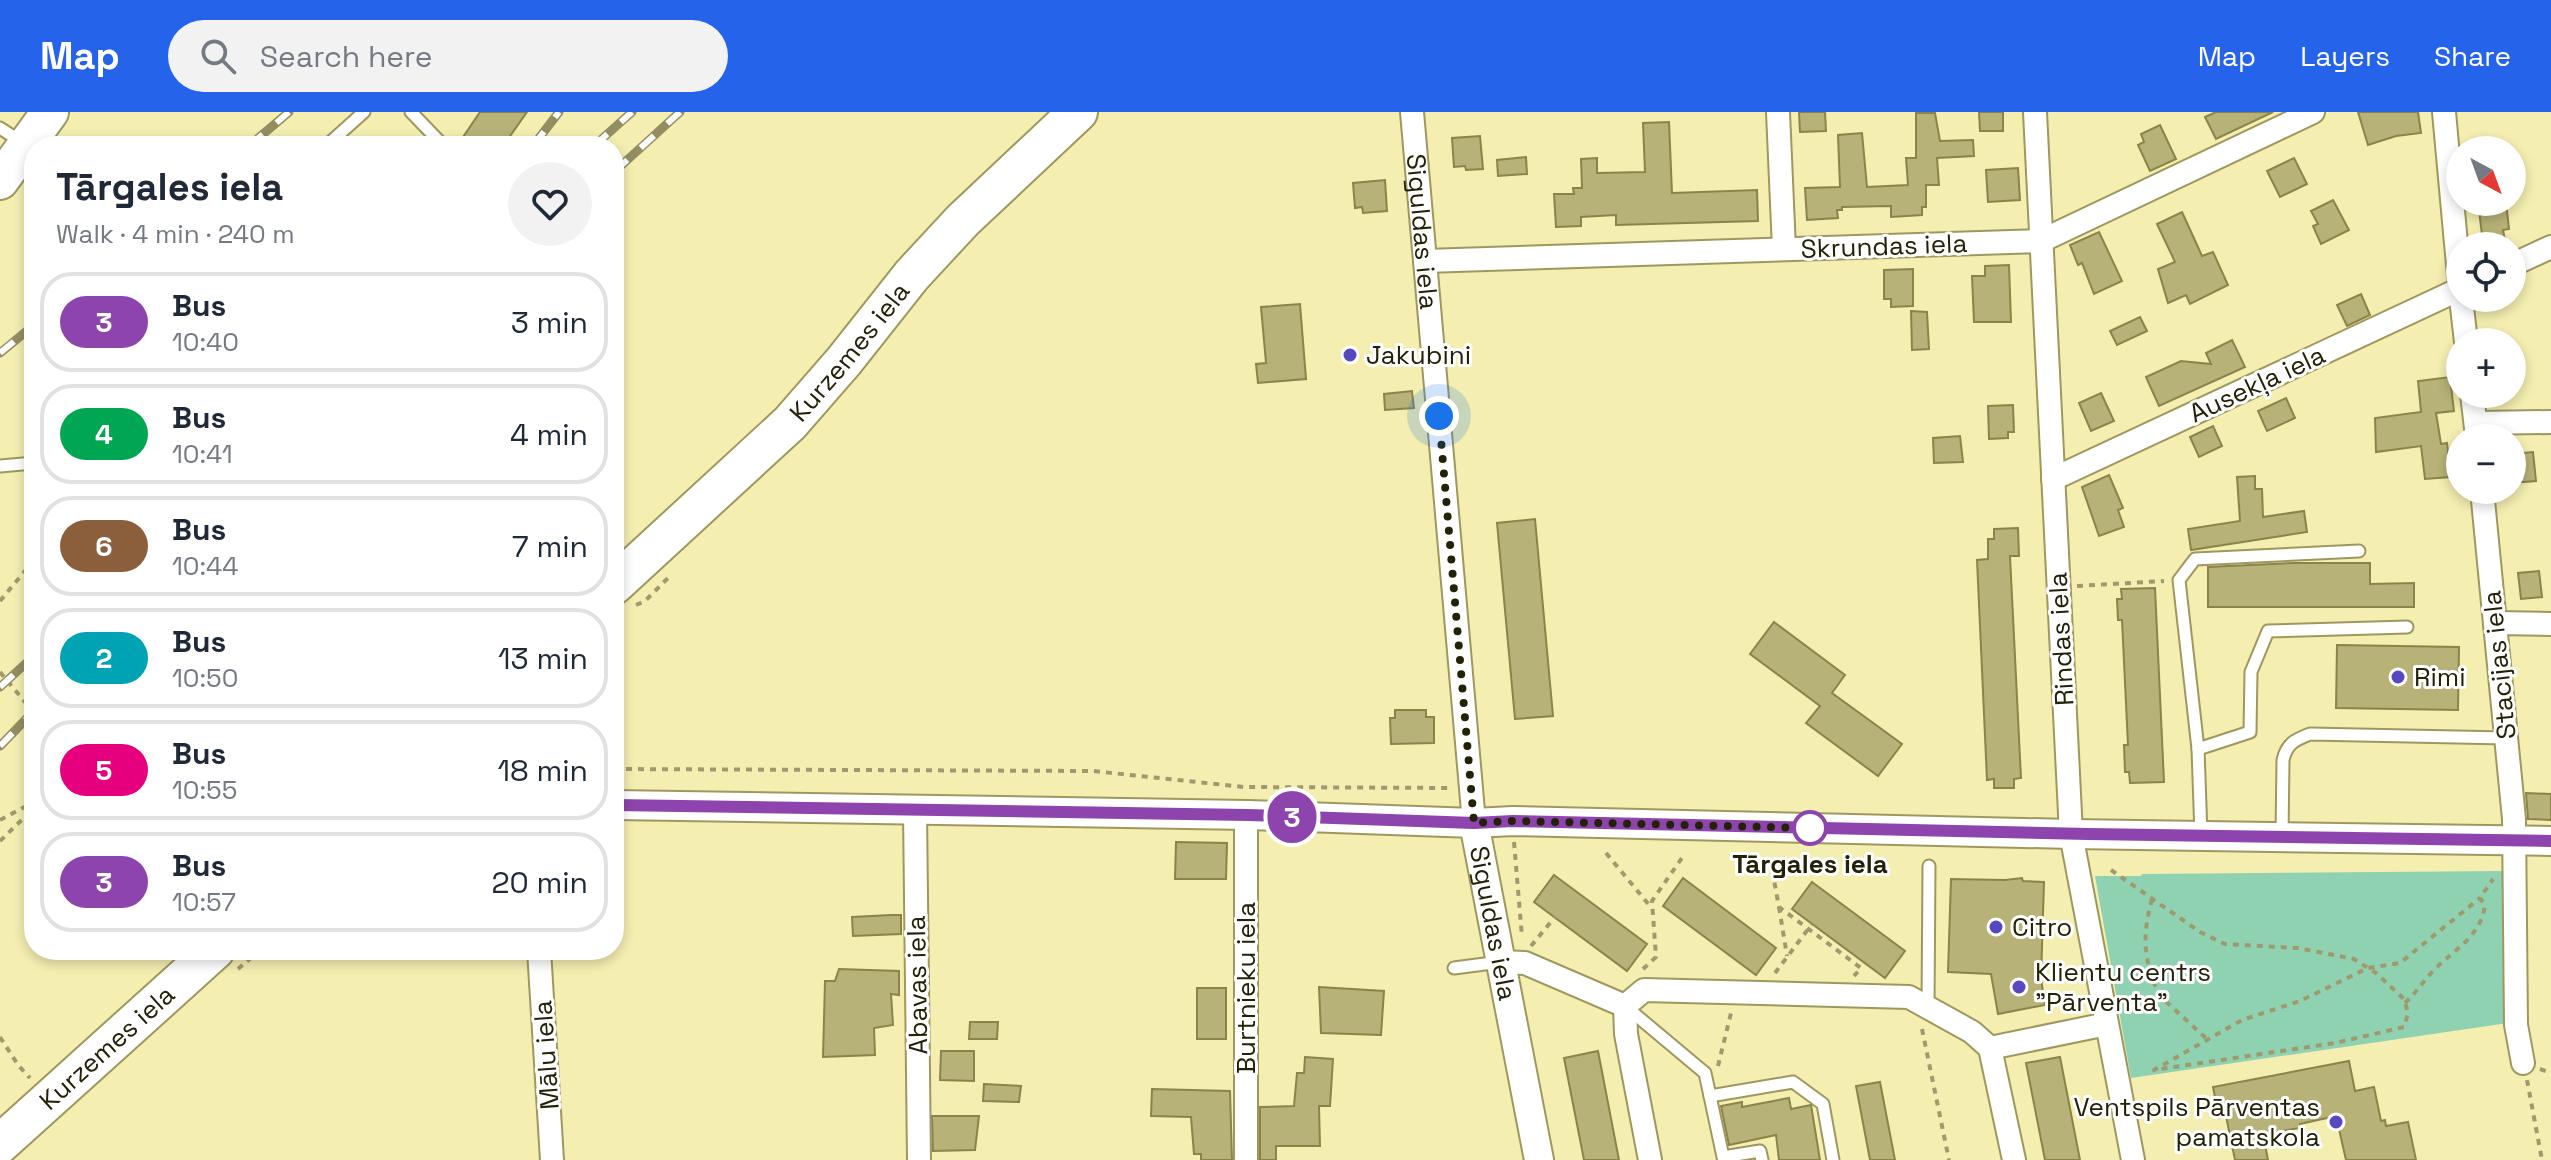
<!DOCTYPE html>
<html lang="en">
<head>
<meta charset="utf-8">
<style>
  :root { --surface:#fff; --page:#f2f2f3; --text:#1f2937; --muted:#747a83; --line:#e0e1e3; --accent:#2563eb }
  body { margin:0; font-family:"Space Grotesk",sans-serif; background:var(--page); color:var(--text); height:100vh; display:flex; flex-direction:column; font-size:30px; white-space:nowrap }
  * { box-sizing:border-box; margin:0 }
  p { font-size:26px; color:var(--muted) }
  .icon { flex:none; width:44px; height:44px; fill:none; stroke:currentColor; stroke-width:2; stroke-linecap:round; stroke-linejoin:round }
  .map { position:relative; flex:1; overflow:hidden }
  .side { position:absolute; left:24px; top:24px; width:600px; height:824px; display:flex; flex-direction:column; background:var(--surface); border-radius:32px; box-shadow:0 4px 12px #0003 }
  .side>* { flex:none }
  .badge { padding:0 16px; border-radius:26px; font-size:28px; line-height:52px }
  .needle { width:52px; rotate:139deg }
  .buttons { position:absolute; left:2446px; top:24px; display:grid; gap:16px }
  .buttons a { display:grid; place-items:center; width:80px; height:80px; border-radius:50%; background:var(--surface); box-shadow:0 4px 12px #0003; font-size:40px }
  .you { position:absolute; width:40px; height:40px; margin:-20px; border:6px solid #fff; border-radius:50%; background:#1a73e8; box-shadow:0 0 0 12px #1a73e833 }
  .map>.badge { position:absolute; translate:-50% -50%; box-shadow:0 0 0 4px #fff }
  .round { display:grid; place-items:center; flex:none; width:84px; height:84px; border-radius:42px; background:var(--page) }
  .overview { display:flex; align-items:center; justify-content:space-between; height:136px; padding:0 32px }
  h1 { font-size:38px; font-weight:800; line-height:60px }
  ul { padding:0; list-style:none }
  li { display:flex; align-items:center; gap:24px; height:100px; margin:0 16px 12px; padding:0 16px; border:4px solid var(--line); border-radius:32px }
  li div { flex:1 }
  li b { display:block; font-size:30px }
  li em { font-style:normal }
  li .badge { min-width:88px; font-weight:700; text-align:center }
  header { display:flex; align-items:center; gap:48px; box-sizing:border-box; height:112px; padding:0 40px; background:var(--accent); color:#fff }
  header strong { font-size:38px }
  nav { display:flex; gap:44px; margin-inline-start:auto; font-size:28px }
  .search { width:560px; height:72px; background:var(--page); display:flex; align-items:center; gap:20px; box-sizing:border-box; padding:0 28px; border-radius:44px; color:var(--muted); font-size:30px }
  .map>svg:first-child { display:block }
  .green { fill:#8fd2b2 }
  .building { fill:#b7b277; stroke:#8a844b; stroke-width:2 }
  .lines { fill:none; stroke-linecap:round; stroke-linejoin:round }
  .service-casing { stroke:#9e985e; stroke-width:15 }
  .minor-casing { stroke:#9e985e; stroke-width:26 }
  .tertiary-casing { stroke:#9e985e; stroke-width:32 }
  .primary-casing { stroke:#9e985e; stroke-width:40 }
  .trunk-casing { stroke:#9e985e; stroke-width:42 }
  .path { stroke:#9f9a6d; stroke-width:4; stroke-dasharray:6 6; stroke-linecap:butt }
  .service { stroke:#fff; stroke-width:11 }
  .minor { stroke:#fff; stroke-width:22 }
  .tertiary { stroke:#fff; stroke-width:28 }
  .primary { stroke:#fff; stroke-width:36 }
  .trunk { stroke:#fff; stroke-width:38 }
  .rail-casing { stroke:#938e62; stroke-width:9 }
  .rail { stroke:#fff; stroke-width:6; stroke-dasharray:18; stroke-linecap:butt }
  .line-casing { stroke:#fff; stroke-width:18 }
  .line { stroke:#8e44ad; stroke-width:12 }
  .walk { stroke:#242109; stroke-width:8; stroke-dasharray:0 14.4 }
  .poi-dot { fill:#5748bf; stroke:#fff; stroke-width:3 }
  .stop-dot { fill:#fff; stroke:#8e44ad; stroke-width:4 }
  .labels { text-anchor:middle; stroke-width:6; stroke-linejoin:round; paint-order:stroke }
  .street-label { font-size:26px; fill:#242109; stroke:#fff }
  .poi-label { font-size:26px; fill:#242109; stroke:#fff; text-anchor:start }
  .stop-label { font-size:26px; font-weight:bold; fill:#242109; stroke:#fff }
</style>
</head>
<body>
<header>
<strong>Map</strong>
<div class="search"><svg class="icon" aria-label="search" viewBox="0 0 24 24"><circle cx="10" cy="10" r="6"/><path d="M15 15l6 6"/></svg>Search here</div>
<nav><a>Map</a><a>Layers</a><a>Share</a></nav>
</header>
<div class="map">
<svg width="2551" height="1048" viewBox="0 0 2551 1048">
  <rect width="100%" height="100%" fill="#f4eeb1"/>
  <polygon class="green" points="2506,759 2508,911 2131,966 2095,764 2141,764 2142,762"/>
  <g class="building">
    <polygon points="480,0 527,0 503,34 457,34"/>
    <polygon points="1799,0 1825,0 1826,19 1800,20"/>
    <polygon points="1979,0 2003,0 2003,19 1980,19"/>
    <polygon points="2216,0 2273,0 2216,27 2205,5"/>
    <polygon points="2358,0 2418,0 2421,21 2396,24 2368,33"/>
    <polygon points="1916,1 1935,1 1940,29 1973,28 1974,44 1937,46 1939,73 1926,73 1926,95 1922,95 1922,103 1891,105 1891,94 1842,95 1842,98 1837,98 1838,106 1807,108 1805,76 1840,75 1838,23 1862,21 1867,75 1908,73 1906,46 1916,46"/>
    <polygon points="1669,10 1672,81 1757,78 1758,109 1616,113 1616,103 1581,105 1581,114 1556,115 1554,82 1574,82 1573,76 1582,76 1581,47 1597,46 1597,61 1645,60 1643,11"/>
    <polygon points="2160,13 2176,47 2150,59 2138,33 2144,30 2141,22"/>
    <polygon points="1480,24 1483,57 1466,58 1465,54 1454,55 1452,26"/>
    <polygon points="1526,45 1527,62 1498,64 1497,48"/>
    <polygon points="2294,46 2307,72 2280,85 2267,59"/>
    <polygon points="2018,56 2020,88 1988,90 1986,58"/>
    <polygon points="1385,68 1387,99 1363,101 1362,95 1355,96 1353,71"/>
    <polygon points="2333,88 2349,118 2321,132 2313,114 2318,112 2311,99"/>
    <polygon points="2478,90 2506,90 2509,117 2503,118 2505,128 2483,131"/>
    <polygon points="2182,100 2202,144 2213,140 2228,173 2190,192 2186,183 2168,191 2158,157 2175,150 2157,112"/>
    <polygon points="2099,120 2122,169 2094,182 2082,151 2078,153 2070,133"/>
    <polygon points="2009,153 2011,210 1974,210 1972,164 1985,164 1985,154"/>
    <polygon points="1913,157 1913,194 1891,195 1891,187 1884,187 1884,158"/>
    <polygon points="2361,182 2370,203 2347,214 2337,193"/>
    <polygon points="1300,192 1306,267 1258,271 1256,252 1266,251 1261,195"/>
    <polygon points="1911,199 1927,200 1929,237 1912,238"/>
    <polygon points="2140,205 2147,219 2117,233 2110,219"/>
    <polygon points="2232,228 2245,255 2159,294 2146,265 2181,249 2211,252 2206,241"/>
    <polygon points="2450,265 2454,299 2436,301 2441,332 2447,331 2451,365 2425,367 2421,334 2376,340 2375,306 2421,300 2418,269"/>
    <polygon points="1412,279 1414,296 1385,298 1384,282"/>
    <polygon points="2101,281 2114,309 2091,319 2079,291"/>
    <polygon points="2286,286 2295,306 2267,319 2258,299"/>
    <polygon points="2013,293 2014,320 2008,320 2008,326 1989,327 1988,294"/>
    <polygon points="2213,314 2222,334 2199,345 2190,325"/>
    <polygon points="1960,324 1963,350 1934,351 1933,326"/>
    <polygon points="2533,340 2536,369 2512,371 2512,342"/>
    <polygon points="2109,363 2123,396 2118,398 2124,415 2099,424 2082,375"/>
    <polygon points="2255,364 2255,377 2262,377 2263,405 2304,399 2307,420 2191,438 2188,417 2240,409 2237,365"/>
    <polygon points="1535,407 1553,604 1515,607 1497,411"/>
    <polygon points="2018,416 2019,444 2010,444 2021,666 2014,667 2014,676 1994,676 1994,667 1987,668 1977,448 1988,447 1988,427 1994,427 1994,417"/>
    <polygon points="2294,451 2370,451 2370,472 2414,471 2414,495 2208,495 2208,455"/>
    <polygon points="2539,459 2542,485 2521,487 2518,461"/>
    <polygon points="2155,476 2164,670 2130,671 2129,660 2125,660 2124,633 2128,633 2122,508 2118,508 2117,487 2122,487 2121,477"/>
    <polygon points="1774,510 1845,563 1832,581 1902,632 1878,664 1806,611 1820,594 1750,542"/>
    <polygon points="2337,533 2459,535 2458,598 2336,596"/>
    <polygon points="1395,598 1426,598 1426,605 1434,605 1434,631 1391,632 1390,606 1395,606"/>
    <polygon points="2526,681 2551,682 2551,708 2528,707"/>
    <polygon points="1176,730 1227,731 1226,767 1175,767"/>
    <polygon points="1554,763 1647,832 1627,859 1534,790"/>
    <polygon points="1683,766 1776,836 1756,863 1663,794"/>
    <polygon points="2022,766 2023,769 2044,770 2041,867 2045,893 1998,902 1991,862 1948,860 1951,767 2005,768"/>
    <polygon points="1812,770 1905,839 1885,866 1792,797"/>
    <polygon points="891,803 901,803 901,822 853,824 852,805"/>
    <polygon points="839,857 899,859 899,883 891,882 893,913 874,916 875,943 823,945 825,869 835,869"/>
    <polygon points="1319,875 1384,879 1381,923 1321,921"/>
    <rect x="1197" y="876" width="29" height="51"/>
    <polygon points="970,910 998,910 997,927 969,927"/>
    <polygon points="941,939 974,939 974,969 940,968"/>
    <polygon points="1598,939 1619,1048 1584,1048 1564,946"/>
    <polygon points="1305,945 1333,947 1330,994 1319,994 1320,1034 1276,1034 1276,1048 1260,1048 1260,995 1294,994 1297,961 1304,961"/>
    <polygon points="2060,945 2080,1048 2045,1048 2026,951"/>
    <polygon points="2349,949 2355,979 2374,975 2381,1009 2385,1008 2386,1014 2408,1010 2416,1048 2346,1048 2336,1004 2300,1012 2300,1016 2263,1022 2268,1048 2235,1048 2226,1004 2219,1006 2213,975"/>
    <polygon points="1880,970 1895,1048 1870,1048 1856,974"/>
    <polygon points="984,972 1021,974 1019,990 983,989"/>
    <polygon points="1152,977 1230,979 1232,1048 1201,1048 1201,1042 1194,1042 1191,1005 1151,1004"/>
    <polygon points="1789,986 1791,997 1811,993 1820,1048 1779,1048 1776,1023 1729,1033 1721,994 1742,990 1742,995"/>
    <polygon points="932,1004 979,1004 975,1038 933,1039"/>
  </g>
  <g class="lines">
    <defs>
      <g id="service">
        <polyline points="411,0 439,29"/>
        <polyline points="0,16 23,31"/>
        <polyline points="326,34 364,0"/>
        <polyline points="0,354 34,351"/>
        <polyline points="2198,637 2250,620 2251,560 2268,519 2407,515"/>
        <polyline points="2201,723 2198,637 2179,468 2195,447 2359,439"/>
        <path d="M2282,725L2283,648C2287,631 2295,628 2310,622L2506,626"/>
        <polyline points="1454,856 1500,850"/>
        <polyline points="1625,894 1705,961 1710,984 1793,970 1823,992 1833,1048"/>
        <polyline points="1928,895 1929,754"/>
        <polyline points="1710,984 1723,1045 1760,1039 1762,1048"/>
      </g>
      <g id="minor">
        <path id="s1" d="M1412,0L1474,711"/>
        <polyline points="1778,0 1784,137"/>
        <polyline points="2035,0 2071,722 2133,1048"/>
        <polyline points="2444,0 2460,175"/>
        <polyline points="1425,149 2041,129 2313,0"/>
        <polyline points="2512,153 2551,135"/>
        <polyline points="2461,186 2466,230"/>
        <polyline points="2472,282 2477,325"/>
        <polyline points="2476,311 2551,310"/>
        <polyline points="2053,367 2460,177"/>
        <polyline points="2482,378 2514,707 2516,913 2523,951"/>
        <polyline points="2495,511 2551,512"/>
        <polyline points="915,697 919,1048"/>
        <polyline points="539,838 552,1048"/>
        <polyline points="1500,850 1525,851 1625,894 1626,922 1650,1048"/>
        <polyline points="1625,894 1644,878 1909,885 1972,920 1990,936 2014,1048"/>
        <polyline points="1990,936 2107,912"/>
        <polyline points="1246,1048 1246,716 1248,703"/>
      </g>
      <g id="tertiary">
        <polyline points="614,693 1248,703 1474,711 1513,709 2071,722 2551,729"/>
        <path id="s2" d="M1474,711L1539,1048"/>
      </g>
      <polyline id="primary" points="0,69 50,0"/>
      <g id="trunk">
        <path id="s3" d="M614,473L790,311L844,249L912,163L963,108L1078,0"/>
        <path id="s4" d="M0,1032L215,838"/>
      </g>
    </defs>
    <use href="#service" class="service-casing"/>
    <use href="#minor" class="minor-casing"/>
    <use href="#tertiary" class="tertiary-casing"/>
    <use href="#primary" class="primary-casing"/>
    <use href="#trunk" class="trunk-casing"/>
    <g class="path">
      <polyline points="2077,474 2164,469"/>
      <polyline points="0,489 34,448"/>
      <polyline points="636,493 645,489 669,465"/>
      <polyline points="0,560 34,601"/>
      <polyline points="614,657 1093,659 1244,675 1453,676"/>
      <polyline points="0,708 34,690"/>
      <polyline points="0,729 34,696"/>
      <polyline points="1514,730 1522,825"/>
      <polyline points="1606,741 1650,794"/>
      <polyline points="1770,747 1779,795 1861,856 1854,864"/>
      <polyline points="2111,758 2200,820 2225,832 2298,836 2354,847 2376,861 2404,887 2408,901 2404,915 2335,931 2154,958 2242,908 2300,889 2368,856 2400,851 2480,786"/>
      <path d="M2152,787C2142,824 2143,847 2159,883L2208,928"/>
      <polyline points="1779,795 1787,844"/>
      <polyline points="1531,834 1555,805"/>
      <polyline points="238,857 260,838"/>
      <polyline points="1643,857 1656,845 1652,789 1684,743"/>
      <polyline points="1775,861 1812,812"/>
      <path d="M2405,891C2417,880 2424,868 2435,857C2456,836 2481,824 2485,793L2480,786L2493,767"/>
      <polyline points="1922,917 1949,1048"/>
      <polyline points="0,925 18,953 30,966"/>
      <polyline points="1718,954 1731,901"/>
      <polyline points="2540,957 2551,961"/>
      <polyline points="2527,968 2542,1048"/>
    </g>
    <use href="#service" class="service"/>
    <use href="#minor" class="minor"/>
    <use href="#tertiary" class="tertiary"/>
    <use href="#primary" class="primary"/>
    <use href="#trunk" class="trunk"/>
    <defs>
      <g id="rail">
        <polyline points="249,34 289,0"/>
        <polyline points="533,34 559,0"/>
        <polyline points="594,34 632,0"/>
        <polyline points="614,60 680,0"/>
        <polyline points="0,241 34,213"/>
        <polyline points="0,575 34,544"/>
        <polyline points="0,634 34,599"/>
      </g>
    </defs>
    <use href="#rail" class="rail-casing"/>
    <use href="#rail" class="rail"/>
  </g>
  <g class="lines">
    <defs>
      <polyline id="line" points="614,693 1248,703 1474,711 1513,709 2088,722 2551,729"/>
    </defs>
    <use href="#line" class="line-casing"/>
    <use href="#line" class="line"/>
    <polyline class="walk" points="1439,304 1474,711 1513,709 1810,716"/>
  </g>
  <g class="poi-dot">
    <circle cx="1350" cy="243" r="8"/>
    <circle cx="2398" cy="565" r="8"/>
    <circle cx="1996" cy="815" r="8"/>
    <circle cx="2019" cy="875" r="8"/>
    <circle cx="2336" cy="1010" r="8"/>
  </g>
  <circle class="stop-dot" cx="1810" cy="716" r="16"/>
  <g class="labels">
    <g class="street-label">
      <text dy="9" stroke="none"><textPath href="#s1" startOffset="120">Siguldas iela</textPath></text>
      <text transform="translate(1884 134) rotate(-2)" y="9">Skrundas iela</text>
      <text dy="9" stroke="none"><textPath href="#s3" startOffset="332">Kurzemes iela</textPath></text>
      <text transform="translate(2257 272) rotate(-25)" y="9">Ausekļa iela</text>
      <text transform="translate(2061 527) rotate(-93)" y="9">Rindas iela</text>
      <text transform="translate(2499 553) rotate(-96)" y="9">Stacijas iela</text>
      <text dy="9" stroke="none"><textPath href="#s2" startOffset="102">Siguldas iela</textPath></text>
      <text transform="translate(917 873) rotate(-91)" y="9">Abavas iela</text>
      <text transform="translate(1246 876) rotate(-90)" y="9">Burtnieku iela</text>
      <text dy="9" stroke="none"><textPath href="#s4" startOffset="144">Kurzemes iela</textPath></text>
      <text transform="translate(546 943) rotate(-94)" y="9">Mālu iela</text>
    </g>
    <g class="poi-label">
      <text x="1366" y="252">Jakubini</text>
      <text x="2414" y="574">Rimi</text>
      <text x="2012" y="824">Citro</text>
      <text x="2035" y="869">Klientu centrs<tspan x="2035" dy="30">"Pārventa"</tspan></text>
      <text x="2320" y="1004" text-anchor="end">Ventspils Pārventas<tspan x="2320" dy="30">pamatskola</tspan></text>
    </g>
    <g class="stop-label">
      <text x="1810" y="761">Tārgales iela</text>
    </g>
  </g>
</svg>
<div class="buttons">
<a><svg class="needle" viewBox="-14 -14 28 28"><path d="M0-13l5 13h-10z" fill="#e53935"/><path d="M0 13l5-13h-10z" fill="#747a83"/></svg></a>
<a><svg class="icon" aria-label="locate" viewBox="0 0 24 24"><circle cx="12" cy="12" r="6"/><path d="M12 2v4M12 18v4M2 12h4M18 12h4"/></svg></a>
<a>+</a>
<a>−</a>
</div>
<div class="you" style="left:1439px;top:304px"></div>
<b class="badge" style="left:1292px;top:705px;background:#8e44ad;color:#fff">3</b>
<section class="side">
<div class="overview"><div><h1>Tārgales iela</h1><p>Walk · 4 min · 240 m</p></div><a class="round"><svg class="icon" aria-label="heart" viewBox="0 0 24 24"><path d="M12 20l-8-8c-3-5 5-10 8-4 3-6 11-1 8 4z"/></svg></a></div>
<ul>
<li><span class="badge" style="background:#8e44ad;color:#fff">3</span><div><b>Bus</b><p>10:40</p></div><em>3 min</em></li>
<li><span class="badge" style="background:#00a651;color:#fff">4</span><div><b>Bus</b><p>10:41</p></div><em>4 min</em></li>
<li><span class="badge" style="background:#8b5e3c;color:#fff">6</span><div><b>Bus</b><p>10:44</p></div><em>7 min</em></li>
<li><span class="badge" style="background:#00a3b4;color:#fff">2</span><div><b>Bus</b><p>10:50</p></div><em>13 min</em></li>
<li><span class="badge" style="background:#e6007e;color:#fff">5</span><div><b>Bus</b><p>10:55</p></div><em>18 min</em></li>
<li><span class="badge" style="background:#8e44ad;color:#fff">3</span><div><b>Bus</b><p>10:57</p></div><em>20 min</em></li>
</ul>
</section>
</div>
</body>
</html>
